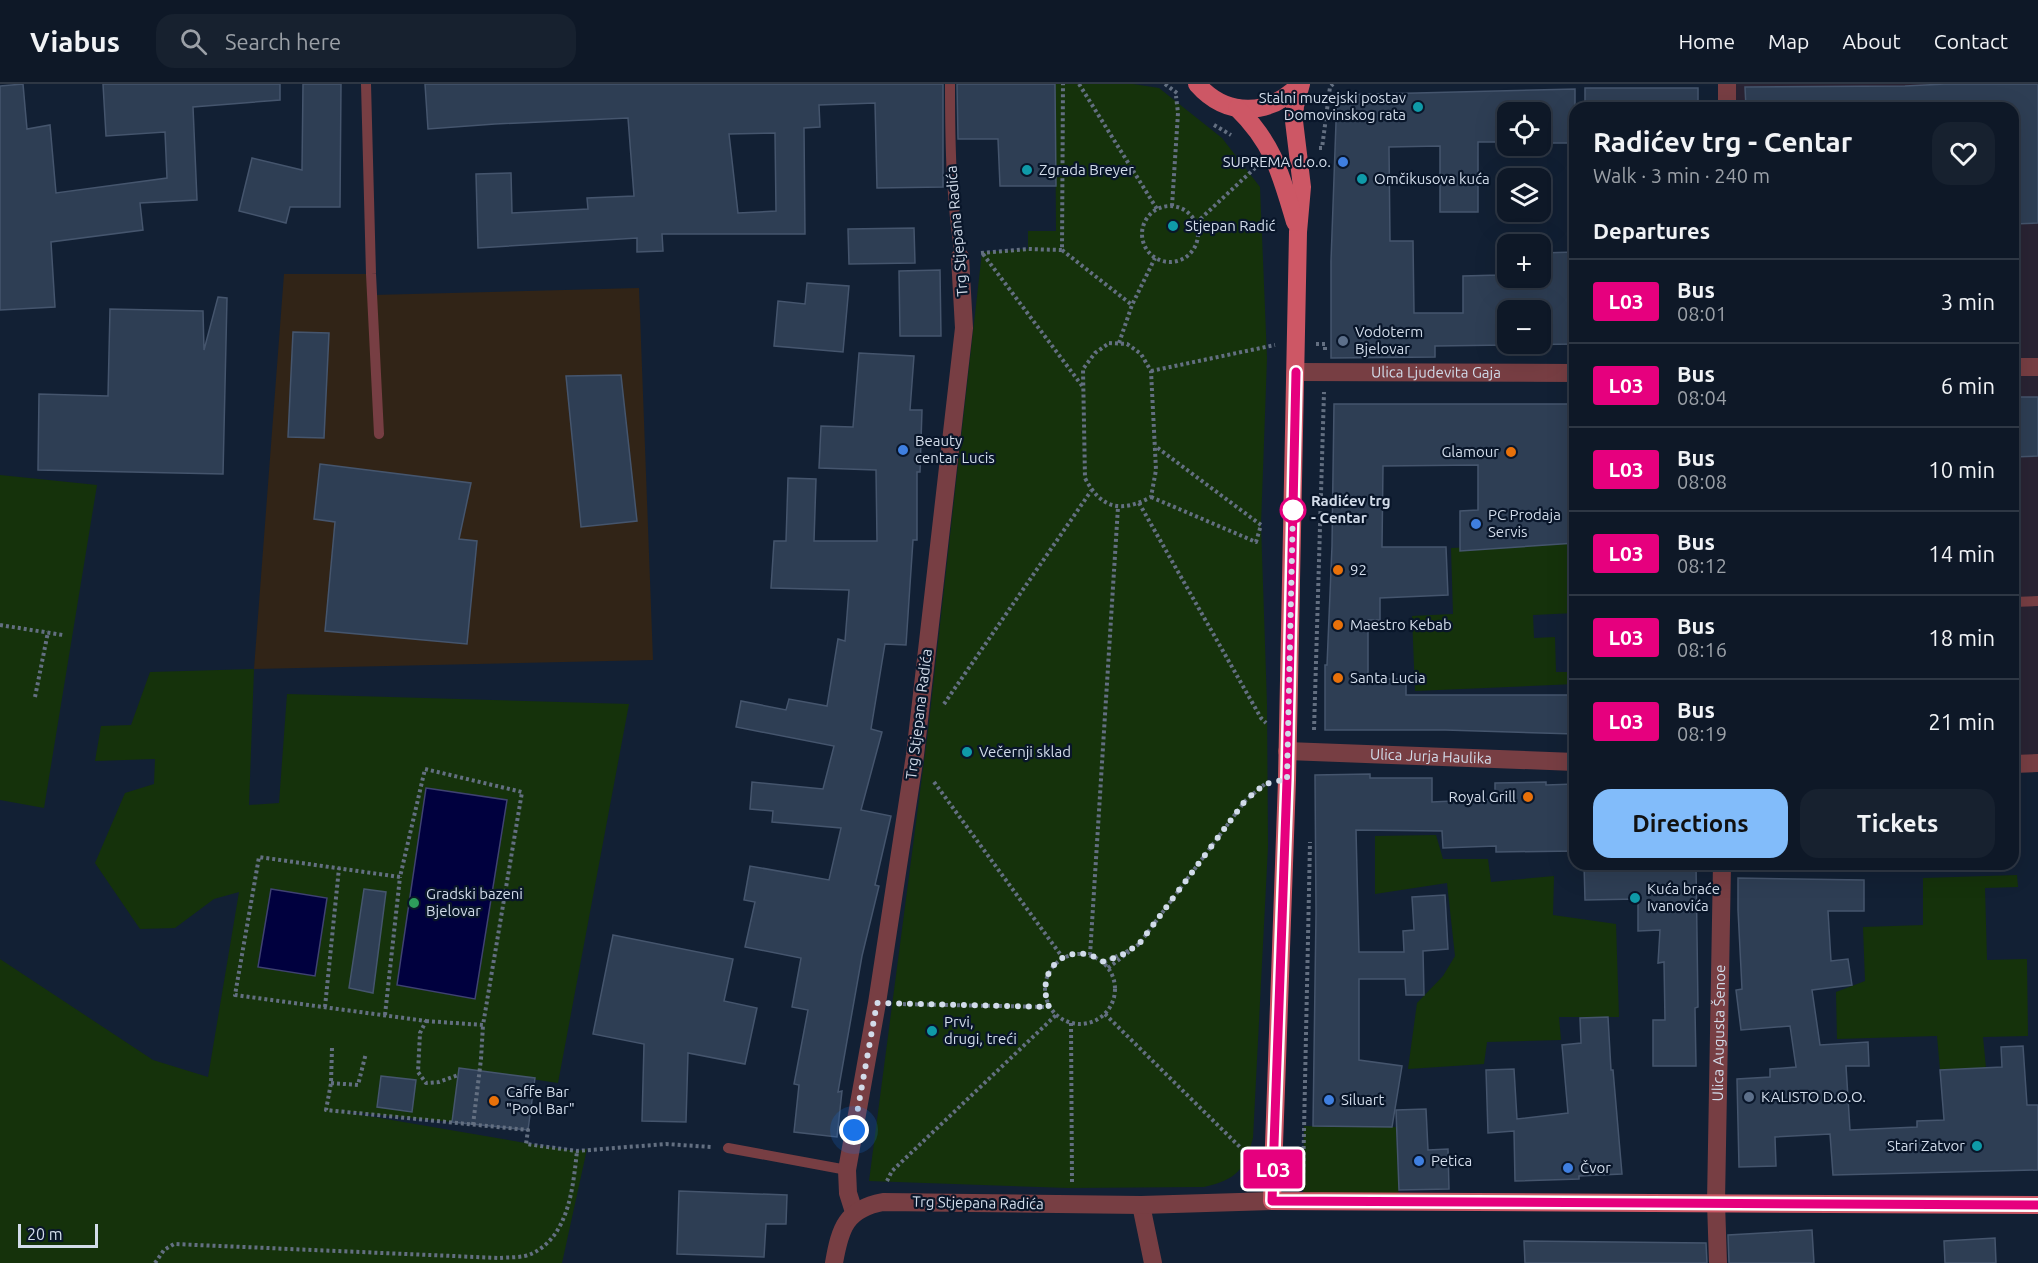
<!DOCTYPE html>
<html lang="en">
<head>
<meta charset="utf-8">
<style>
  :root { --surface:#0e1827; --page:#17212f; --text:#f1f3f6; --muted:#9ba0a7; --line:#2e3744; --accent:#82bcfa }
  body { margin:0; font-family:Ubuntu,sans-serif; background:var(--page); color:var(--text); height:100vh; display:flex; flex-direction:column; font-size:22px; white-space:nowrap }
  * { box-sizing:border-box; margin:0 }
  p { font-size:20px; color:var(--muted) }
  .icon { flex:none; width:33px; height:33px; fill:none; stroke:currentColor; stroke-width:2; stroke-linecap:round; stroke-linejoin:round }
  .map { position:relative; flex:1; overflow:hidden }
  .side { position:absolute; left:1569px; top:18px; width:450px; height:768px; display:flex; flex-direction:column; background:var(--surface); border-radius:18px; box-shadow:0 6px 24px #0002,0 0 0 2px var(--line) }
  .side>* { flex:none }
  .badge { padding:0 12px; border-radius:4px; font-size:21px; line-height:39px }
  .controls { position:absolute; left:1497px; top:18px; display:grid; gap:12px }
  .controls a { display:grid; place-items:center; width:54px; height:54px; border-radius:12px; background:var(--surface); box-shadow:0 6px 24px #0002,0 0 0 2px var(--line); font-size:30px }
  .scale { position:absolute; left:18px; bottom:15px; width:80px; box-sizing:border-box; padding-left:6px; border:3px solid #d2dcea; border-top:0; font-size:16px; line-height:21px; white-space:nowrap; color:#d2dcea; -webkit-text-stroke:4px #09162a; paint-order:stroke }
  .you { position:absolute; width:30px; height:30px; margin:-15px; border:4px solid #fff; border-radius:50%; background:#1a73e8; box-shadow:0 0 0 9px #1a73e833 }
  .map>.badge { position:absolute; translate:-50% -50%; box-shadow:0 0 0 3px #fff }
  h2 { padding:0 24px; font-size:22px; line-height:54px }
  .round { display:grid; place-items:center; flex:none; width:63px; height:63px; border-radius:18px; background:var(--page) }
  .summary { display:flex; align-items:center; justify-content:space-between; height:102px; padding:0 24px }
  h1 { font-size:28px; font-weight:600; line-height:45px }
  .button { display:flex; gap:12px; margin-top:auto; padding:12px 24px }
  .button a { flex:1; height:69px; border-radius:18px; background:var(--accent); color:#111; font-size:24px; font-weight:600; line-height:69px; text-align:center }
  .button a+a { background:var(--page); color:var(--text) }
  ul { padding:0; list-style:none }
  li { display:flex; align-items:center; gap:18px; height:84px; padding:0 24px; border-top:2px solid var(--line) }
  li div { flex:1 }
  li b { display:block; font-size:22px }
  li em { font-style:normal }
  li .badge { min-width:66px; font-weight:700; text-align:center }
  header { display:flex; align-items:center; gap:36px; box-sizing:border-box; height:84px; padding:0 30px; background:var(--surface); border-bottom:2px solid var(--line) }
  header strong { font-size:28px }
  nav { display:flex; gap:33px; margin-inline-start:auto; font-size:21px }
  .search { width:420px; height:54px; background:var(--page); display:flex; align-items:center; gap:15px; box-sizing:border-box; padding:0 21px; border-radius:18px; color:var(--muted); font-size:22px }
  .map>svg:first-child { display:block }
  .commercial { fill:#292333 }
  .industrial { fill:#312417 }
  .green { fill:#15320b }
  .water { fill:#00003e; stroke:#3f4272; stroke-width:1.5 }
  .building { fill:#2e3e54; stroke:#45556d; stroke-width:1.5; fill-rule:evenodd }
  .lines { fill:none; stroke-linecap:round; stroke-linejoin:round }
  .path { stroke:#636f81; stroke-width:4; stroke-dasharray:3 3; stroke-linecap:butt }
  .service { stroke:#773e43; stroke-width:10 }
  .minor { stroke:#773e43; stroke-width:18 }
  .primary { stroke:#cd5765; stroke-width:18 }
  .line-casing { stroke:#fff; stroke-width:14 }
  .line { stroke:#e6007e; stroke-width:9 }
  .walk { stroke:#d2dcea; stroke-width:6; stroke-dasharray:0 10.8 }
  .culture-dot { fill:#0f9aa8; stroke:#09162a; stroke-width:2 }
  .shop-dot { fill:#3f7fe0; stroke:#09162a; stroke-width:2 }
  .service-dot { fill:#5c6f8a; stroke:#09162a; stroke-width:2 }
  .food-dot { fill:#e8710a; stroke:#09162a; stroke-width:2 }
  .stop-dot { fill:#fff; stroke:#e6007e; stroke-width:3 }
  .leisure-dot { fill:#2e9e5b; stroke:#09162a; stroke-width:2 }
  .labels { text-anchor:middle; stroke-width:4.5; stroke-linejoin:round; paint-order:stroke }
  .poi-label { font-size:15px; fill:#d2dcea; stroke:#09162a; text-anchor:start }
  .street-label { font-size:15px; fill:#d2dcea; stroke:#09162a }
  .stop-label { font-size:15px; font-weight:bold; fill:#d2dcea; stroke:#09162a; text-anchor:start }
</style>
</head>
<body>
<header>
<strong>Viabus</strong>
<div class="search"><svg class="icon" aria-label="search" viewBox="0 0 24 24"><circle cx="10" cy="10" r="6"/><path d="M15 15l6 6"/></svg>Search here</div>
<nav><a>Home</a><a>Map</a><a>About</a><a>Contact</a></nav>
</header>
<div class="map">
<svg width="2038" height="1179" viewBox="0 0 2038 1179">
  <rect width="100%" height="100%" fill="#122034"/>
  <polygon class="commercial" points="1727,0 2038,0 2038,679 2013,680 2013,24 1727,24"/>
  <polygon class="industrial" points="284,190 371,190 373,211 639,204 653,576 254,585"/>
  <g class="green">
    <path d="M1055,0H1133L1159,4L1222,54L1260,103L1267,274L1261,441L1267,620L1268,763L1253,1054C1244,1086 1238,1095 1204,1103L1068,1104L869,1097L928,647L982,168L1028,165V147H1056Z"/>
    <polygon points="0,391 97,401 44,724 0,716"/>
    <polygon points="1575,459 1575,529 1533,531 1534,554 1555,553 1556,588 1575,588 1575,600 1415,607 1412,532 1453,530 1451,464"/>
    <polygon points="254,585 249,721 279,719 287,610 629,620 558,999 459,984 452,1038 339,1027 549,1063 577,1067 587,1065 562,1179 0,1179 0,875 153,976 208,993 239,808 214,815 175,844 140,845 95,779 125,709 154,700 155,675 95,677 101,642 131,641 150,588"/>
    <polygon points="1436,751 1443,775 1488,775 1491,798 1554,792 1553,831 1616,840 1619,933 1559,933 1561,956 1487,958 1484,980 1408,985 1417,919 1443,892 1455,872 1447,799 1375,810 1375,752"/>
    <polygon points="2017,791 2018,803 1985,804 1987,876 2027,875 2028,952 1983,953 1986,984 1940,986 1937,952 1837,955 1836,908 1865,897 1863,843 1923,841 1923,794"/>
    <polygon points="1304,1042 1396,1043 1399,1117 1303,1117"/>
  </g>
  <g class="water">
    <polygon points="426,704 507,716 475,915 397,901"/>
    <polygon points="271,805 327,814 315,892 258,883"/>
  </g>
  <g class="building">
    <polygon points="23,0 27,45 50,41 56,109 167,94 165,48 106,52 103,0 280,0 280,16 193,23 197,116 140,119 143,146 51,158 55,223 0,226 0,2"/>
    <polygon points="303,0 341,0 340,123 290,123 286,139 239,127 252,74 302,86"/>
    <path d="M425,0H943V103L877,104L875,19L819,21L820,43L804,44L805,150H662L663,167L637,168V154L478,164L476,90L511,89L512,129L588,125L587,114L634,112L628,34L495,40L428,45ZM775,49L776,127L738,129L729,50Z"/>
    <polygon points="957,0 1055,0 1056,102 1000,102 998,55 958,55"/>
    <polygon points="1945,0 2038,0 2038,139 2013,140 2013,24 1746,24 1745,3 1905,2"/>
    <rect x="1585" y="4" width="113" height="20"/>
    <path d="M1575,5V59H1540V28H1508V58H1478V128H1440V62L1389,63L1390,157H1413L1414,229H1463V192L1499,191V169H1508V194H1540V169L1575,168V260L1435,262V273L1331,274V177L1337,11ZM1508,226H1540V260H1508Z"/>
    <polygon points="914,144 915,179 849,180 848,145"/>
    <polygon points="940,186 941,252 900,252 899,187"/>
    <polygon points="807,199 849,202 843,268 774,262 778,217 805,220"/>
    <polygon points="218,213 227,214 223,390 38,386 39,310 108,312 110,225 203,227 204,266"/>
    <polygon points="293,248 329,249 324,354 288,353"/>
    <polygon points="859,269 914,272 910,326 922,326 920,388 917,388 917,456 913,456 906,561 885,560 871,645 882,648 861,726 891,732 875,801 879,802 862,872 838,1008 842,1007 837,1053 794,1048 799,1001 794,1000 808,926 792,923 801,874 745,863 755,818 744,816 750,782 829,796 841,744 772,738 773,727 750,725 752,698 823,705 834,662 736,643 741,617 786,626 789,615 827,622 838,555 845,557 849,506 771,504 774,457 786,457 788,394 816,395 814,457 877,457 876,386 819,384 821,342 853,343"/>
    <polygon points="621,291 637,437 581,443 566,292"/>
    <polygon points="2013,313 2038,313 2038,372 2013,373"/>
    <polygon points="1334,320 1575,320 1575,459 1460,467 1460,427 1478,426 1478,381 1383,382 1382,463 1446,463 1448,511 1380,514 1380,536 1368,536 1368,595 1406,595 1406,611 1575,611 1575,650 1445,646 1325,646 1325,581 1327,581 1332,462"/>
    <polygon points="320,380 471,399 459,455 477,457 467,560 325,547 335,438 314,435"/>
    <polygon points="1370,690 1370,694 1432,694 1432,718 1495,715 1495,699 1546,698 1546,701 1575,700 1575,767 1496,768 1496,762 1443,764 1442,747 1356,746 1359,868 1404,868 1403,847 1414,846 1412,813 1445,811 1448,865 1423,867 1424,911 1406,911 1405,895 1359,895 1359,976 1402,982 1392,1043 1313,1042 1316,829 1315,691"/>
    <polygon points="1584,780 1696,780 1698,923 1695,924 1696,982 1653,982 1653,936 1665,936 1664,878 1658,879 1660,846 1638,847 1638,815 1585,816"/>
    <polygon points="1738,794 1864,796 1864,827 1828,827 1831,877 1848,875 1852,901 1812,906 1820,961 1868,958 1869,982 1846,982 1850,1046 1917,1043 1917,1037 1944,1036 1940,986 2002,983 2001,963 2023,962 2027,1021 2038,1021 2038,1086 1833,1091 1830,1050 1775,1053 1776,1082 1739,1083 1737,995 1770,993 1770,985 1796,983 1790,942 1741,946 1736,906 1742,905 1738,826"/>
    <polygon points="364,805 386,808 373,909 349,904"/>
    <polygon points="613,851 733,875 724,917 757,924 745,980 688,969 686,1038 642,1037 644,960 593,950"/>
    <polygon points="1608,933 1611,986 1613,986 1622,1090 1579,1092 1579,1095 1515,1097 1514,1047 1488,1049 1486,986 1514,985 1517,1035 1568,1029 1562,961 1581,959 1580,934"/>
    <polygon points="459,984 535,994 528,1046 452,1038"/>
    <polygon points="381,992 416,996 412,1028 377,1023"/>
    <polygon points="1426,1025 1428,1066 1448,1065 1449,1105 1399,1106 1396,1026"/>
    <polygon points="679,1107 787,1111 786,1140 766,1140 764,1173 677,1170"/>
    <polygon points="1812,1146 1814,1179 1729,1179 1728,1151"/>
    <polygon points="1995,1154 1996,1179 1945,1179 1944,1157"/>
    <polygon points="1524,1157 1706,1159 1707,1179 1525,1179"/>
  </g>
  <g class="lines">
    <g class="path">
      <polyline points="1079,0 1157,125"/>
      <polyline points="1165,0 1177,9"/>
      <polyline points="1214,41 1231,51"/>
      <polyline points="1319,64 1322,64 1330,3 1333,0"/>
      <circle cx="1170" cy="150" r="28"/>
      <polyline points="1172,122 1178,29 1176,12"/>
      <polyline points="1196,139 1255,84"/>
      <polyline points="1062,166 1132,221"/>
      <polyline points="981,169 1028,165 1062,166 1063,0"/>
      <polyline points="983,170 1083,303"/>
      <path d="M1109,259L1127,260L1141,270L1151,287L1156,386L1151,413C1121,429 1101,425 1085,394L1083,285L1095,269Z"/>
      <polyline points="1119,259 1132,221 1155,174"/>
      <polyline points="1316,260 1325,260 1325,268"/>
      <polyline points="1151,287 1275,261"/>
      <polyline points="1151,413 1256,458 1261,441 1155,362"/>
      <polyline points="1139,419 1261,634 1266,639"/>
      <polyline points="0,541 63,551"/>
      <polyline points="35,613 48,548"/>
      <polyline points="944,620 1091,407"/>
      <polyline points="1314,646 1324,308"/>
      <polyline points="934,698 1063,874"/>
      <circle cx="1080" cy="905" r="35"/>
      <polyline points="1090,871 1118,423"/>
      <polyline points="1104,878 1130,866"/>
      <polyline points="1108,884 1139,860 1245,717 1266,699"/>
      <polyline points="897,920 1049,923"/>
      <polyline points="325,923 339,784"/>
      <polyline points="1105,930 1244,1067 1251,1072"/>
      <polyline points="385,931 400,793"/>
      <polyline points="426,937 483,941 522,708 425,685 400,793 259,773 235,911 426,937 420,949 418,988 426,999 439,998 458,991"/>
      <polyline points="1071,939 1072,1098"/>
      <polyline points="332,964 331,999 326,1026 528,1046 526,1060 577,1067 666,1060 711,1063"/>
      <polyline points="331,999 358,1001 366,969"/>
      <polyline points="473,1041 481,975 483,941"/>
      <polyline points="1303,1095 1310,758"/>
      <polyline points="887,1097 892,1087 1056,931"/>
      <path d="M155,1179L164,1166L174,1160L499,1174C508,1173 523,1174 531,1170C569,1153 573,1103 577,1067"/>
    </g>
    <g class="service">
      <polyline points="366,0 371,190 379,350"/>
      <path d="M950,0C950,58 951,116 960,173"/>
      <polyline points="2013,518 2038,517"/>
      <polyline points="728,1064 847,1086"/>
    </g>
    <g class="minor">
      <polyline points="1727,24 1727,0"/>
      <polyline points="2013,283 2038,283"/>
      <path id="s1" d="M1296,288L1575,289"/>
      <path id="s2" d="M1287,667L1575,678"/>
      <polyline points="2013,680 2038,679"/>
      <polyline points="1141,1121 1153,1179"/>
      <polyline points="854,1128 848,1109 847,1086 877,919 915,671 964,244 960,173"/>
      <path d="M834,1179C840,1144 846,1125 883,1118L1141,1121L1272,1117"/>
      <path id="s3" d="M1718,1179L1716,1118L1722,780"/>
    </g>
    <g class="primary">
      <path d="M1197,0C1227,34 1270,32 1300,0"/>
      <polyline points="1301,0 1295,22 1294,37 1302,103 1298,148 1287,696 1272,1117 2038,1121"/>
      <path d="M1237,24C1274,60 1281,91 1295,138"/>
    </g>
  </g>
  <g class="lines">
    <defs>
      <polyline id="line" points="1296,288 1287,696 1272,1117 2038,1121"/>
    </defs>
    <use href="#line" class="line-casing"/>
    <use href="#line" class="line"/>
    <path class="walk" d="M854,1046L877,919L1049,923C1034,885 1069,854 1104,878L1124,870L1139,860L1245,717C1260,703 1266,697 1287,696L1293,422V426"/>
  </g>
  <g class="culture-dot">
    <circle cx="1418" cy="23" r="6"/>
    <circle cx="1027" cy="86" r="6"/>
    <circle cx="1362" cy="95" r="6"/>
    <circle cx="1173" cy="142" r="6"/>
    <circle cx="967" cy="668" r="6"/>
    <circle cx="1635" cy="814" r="6"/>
    <circle cx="932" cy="947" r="6"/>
    <circle cx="1977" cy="1062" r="6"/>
  </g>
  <g class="shop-dot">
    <circle cx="1343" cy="78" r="6"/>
    <circle cx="903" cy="366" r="6"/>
    <circle cx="1476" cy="440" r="6"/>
    <circle cx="1329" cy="1016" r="6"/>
    <circle cx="1419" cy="1077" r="6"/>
    <circle cx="1568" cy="1084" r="6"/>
  </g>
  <g class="service-dot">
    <circle cx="1343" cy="257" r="6"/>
    <circle cx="1749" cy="1013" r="6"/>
  </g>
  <g class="food-dot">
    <circle cx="1511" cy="368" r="6"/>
    <circle cx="1338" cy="486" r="6"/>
    <circle cx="1338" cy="541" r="6"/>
    <circle cx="1338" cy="594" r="6"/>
    <circle cx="1528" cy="713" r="6"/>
    <circle cx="494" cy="1017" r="6"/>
  </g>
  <circle class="stop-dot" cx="1293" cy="426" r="12"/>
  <circle class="leisure-dot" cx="414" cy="819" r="6"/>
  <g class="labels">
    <g class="poi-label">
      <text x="1406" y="19" text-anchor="end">Stalni muzejski postav<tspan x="1406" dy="17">Domovinskog rata</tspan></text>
      <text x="1331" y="83" text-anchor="end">SUPREMA d.o.o.</text>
      <text x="1039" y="91">Zgrada Breyer</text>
      <text x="1374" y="100">Omčikusova kuća</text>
      <text x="1185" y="147">Stjepan Radić</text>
      <text x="1355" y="253">Vodoterm<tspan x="1355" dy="17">Bjelovar</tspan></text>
      <text x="915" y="362">Beauty<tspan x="915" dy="17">centar Lucis</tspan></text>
      <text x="1499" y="373" text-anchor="end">Glamour</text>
      <text x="1488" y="436">PC Prodaja<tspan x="1488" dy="17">Servis</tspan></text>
      <text x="1350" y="491">92</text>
      <text x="1350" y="546">Maestro Kebab</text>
      <text x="1350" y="599">Santa Lucia</text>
      <text x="979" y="673">Večernji sklad</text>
      <text x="1516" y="718" text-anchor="end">Royal Grill</text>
      <text x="1647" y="810">Kuća braće<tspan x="1647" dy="17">Ivanovića</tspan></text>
      <text x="426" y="815">Gradski bazeni<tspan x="426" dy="17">Bjelovar</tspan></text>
      <text x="944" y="943">Prvi,<tspan x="944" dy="17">drugi, treći</tspan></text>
      <text x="506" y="1013">Caffe Bar<tspan x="506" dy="17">"Pool Bar"</tspan></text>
      <text x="1761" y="1018">KALISTO D.O.O.</text>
      <text x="1341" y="1021">Siluart</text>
      <text x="1965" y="1067" text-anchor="end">Stari Zatvor</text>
      <text x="1431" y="1082">Petica</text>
      <text x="1580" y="1089">Čvor</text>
    </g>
    <g class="street-label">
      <text transform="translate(957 147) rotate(-95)" y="5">Trg Stjepana Radića</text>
      <text dy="5" stroke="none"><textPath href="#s1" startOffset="140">Ulica Ljudevita Gaja</textPath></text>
      <text transform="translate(919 630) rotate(-83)" y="5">Trg Stjepana Radića</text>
      <text dy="5" stroke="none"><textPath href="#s2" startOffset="144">Ulica Jurja Haulika</textPath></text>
      <text dy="5" stroke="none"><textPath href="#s3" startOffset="230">Ulica Augusta Šenoe</textPath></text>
      <text transform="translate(978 1119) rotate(1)" y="5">Trg Stjepana Radića</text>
    </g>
    <g class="stop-label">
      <text x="1311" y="422">Radićev trg<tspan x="1311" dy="17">- Centar</tspan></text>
    </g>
  </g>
</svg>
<div class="controls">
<a><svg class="icon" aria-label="locate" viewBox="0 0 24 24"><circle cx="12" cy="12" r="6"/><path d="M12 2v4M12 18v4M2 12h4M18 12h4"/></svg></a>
<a><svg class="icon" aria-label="layers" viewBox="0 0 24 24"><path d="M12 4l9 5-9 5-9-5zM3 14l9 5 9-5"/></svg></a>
<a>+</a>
<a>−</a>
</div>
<div class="scale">20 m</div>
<div class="you" style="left:854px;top:1046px"></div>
<b class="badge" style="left:1273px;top:1085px;background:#e6007e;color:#fff">L03</b>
<section class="side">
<div class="summary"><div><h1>Radićev trg - Centar</h1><p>Walk · 3 min · 240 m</p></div><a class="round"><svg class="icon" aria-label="heart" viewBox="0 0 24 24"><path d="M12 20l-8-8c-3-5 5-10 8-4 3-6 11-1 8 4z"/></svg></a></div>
<h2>Departures</h2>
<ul>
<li><span class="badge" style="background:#e6007e;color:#fff">L03</span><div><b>Bus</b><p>08:01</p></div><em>3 min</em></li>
<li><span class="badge" style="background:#e6007e;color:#fff">L03</span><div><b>Bus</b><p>08:04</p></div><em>6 min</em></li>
<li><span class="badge" style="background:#e6007e;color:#fff">L03</span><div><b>Bus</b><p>08:08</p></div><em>10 min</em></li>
<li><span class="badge" style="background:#e6007e;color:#fff">L03</span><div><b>Bus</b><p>08:12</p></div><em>14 min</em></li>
<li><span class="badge" style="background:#e6007e;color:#fff">L03</span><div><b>Bus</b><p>08:16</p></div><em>18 min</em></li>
<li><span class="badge" style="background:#e6007e;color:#fff">L03</span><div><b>Bus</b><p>08:19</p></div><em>21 min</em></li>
</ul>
<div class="button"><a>Directions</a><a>Tickets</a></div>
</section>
</div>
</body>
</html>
